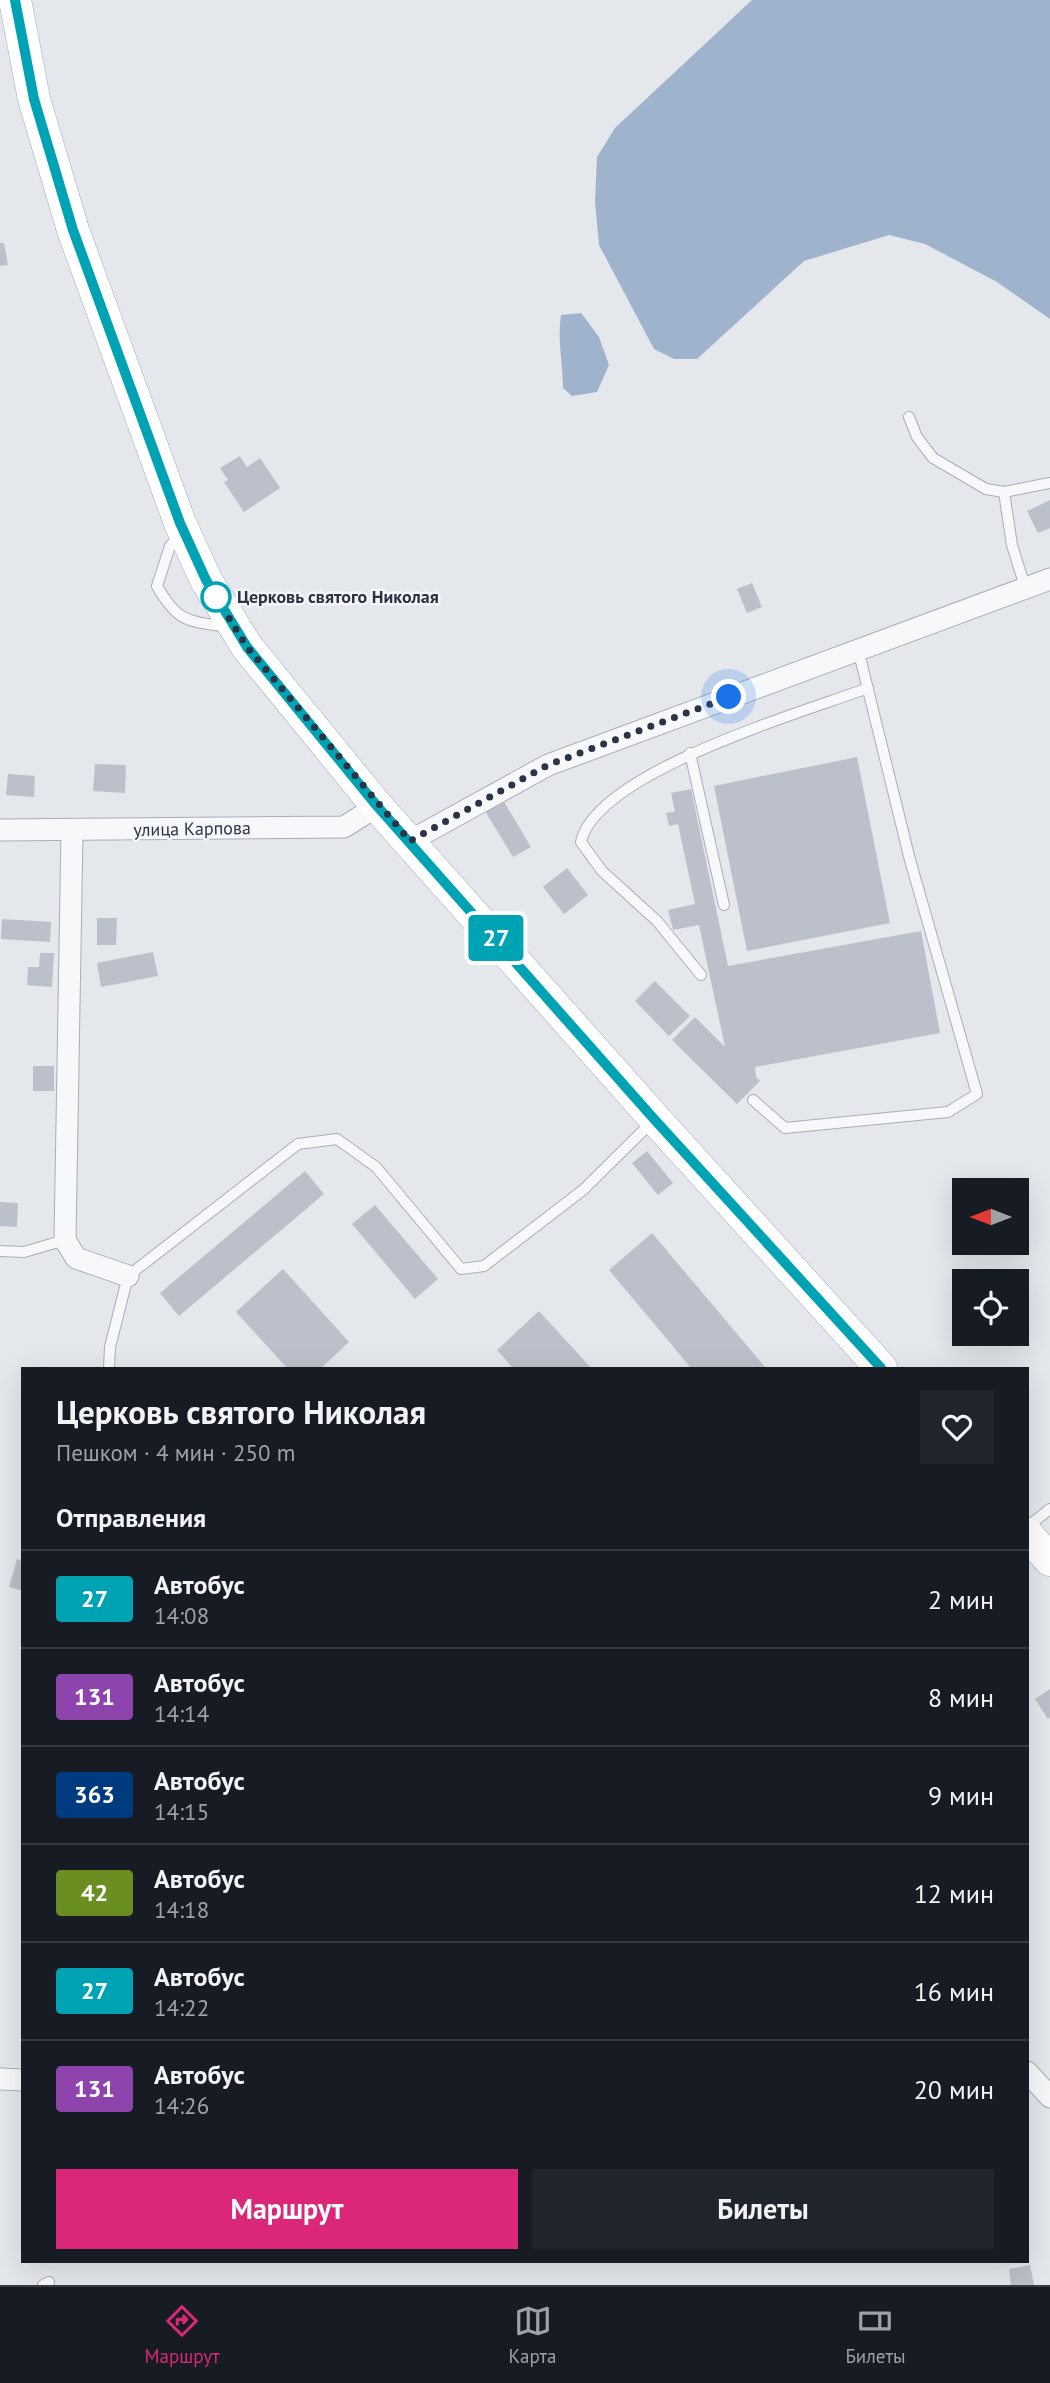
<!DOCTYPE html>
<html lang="ru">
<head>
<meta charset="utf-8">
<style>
  :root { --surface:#171b24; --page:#20242c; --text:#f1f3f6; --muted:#9ea1a6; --line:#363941; --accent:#db2777 }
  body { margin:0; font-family:"PT Sans",sans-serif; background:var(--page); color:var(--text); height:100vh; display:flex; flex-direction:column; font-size:26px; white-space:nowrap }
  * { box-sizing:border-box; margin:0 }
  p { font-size:23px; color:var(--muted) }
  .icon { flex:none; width:38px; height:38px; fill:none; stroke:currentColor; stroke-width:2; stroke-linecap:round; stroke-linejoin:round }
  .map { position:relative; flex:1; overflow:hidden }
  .panel { position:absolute; left:21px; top:1367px; width:1008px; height:896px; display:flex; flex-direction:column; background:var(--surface); border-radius:0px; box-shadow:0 7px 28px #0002 }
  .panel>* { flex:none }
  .badge { padding:0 14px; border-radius:5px; font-size:24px; line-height:46px }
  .needle { width:46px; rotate:270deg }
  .tools { position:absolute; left:952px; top:1178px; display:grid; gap:14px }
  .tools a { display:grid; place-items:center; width:77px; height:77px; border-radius:0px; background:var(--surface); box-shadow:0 7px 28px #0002; font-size:35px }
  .you { position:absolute; width:35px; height:35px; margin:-18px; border:5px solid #fff; border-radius:50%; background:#1a73e8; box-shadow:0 0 0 10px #1a73e833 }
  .map>.badge { position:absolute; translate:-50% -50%; box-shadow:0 0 0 4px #fff }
  h2 { padding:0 35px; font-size:26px; line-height:63px }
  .round { display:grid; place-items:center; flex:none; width:74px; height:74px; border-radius:0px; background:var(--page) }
  .overview { display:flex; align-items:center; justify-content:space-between; height:119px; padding:0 35px }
  h1 { font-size:33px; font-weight:600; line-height:52px }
  .action { display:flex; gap:14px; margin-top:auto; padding:14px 35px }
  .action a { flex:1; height:80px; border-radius:0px; background:var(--accent); color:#fff; font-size:28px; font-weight:600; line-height:80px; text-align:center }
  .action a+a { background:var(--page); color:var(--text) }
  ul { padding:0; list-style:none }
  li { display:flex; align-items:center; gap:21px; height:98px; padding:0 35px; border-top:2px solid var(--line) }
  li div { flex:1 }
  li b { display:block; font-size:26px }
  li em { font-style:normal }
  li .badge { min-width:77px; font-weight:700; text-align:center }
  .tab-bar { display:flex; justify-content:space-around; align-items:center; height:98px; border-top:2px solid var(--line); background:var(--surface); font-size:19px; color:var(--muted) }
  .tab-bar a { display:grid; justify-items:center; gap:4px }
  .tab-bar .on { color:var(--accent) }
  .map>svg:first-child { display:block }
  .water { fill:#9fb4cc }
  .building { fill:#bbc0ca }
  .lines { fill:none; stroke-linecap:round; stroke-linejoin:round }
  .lane-casing { stroke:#a9aeb7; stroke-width:12 }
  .street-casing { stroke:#a9aeb7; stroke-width:23 }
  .primary-casing { stroke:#a3abb8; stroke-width:33 }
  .lane { stroke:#f7f8fa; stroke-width:10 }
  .street { stroke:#f7f8fa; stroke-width:21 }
  .primary { stroke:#fff; stroke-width:32 }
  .line-casing { stroke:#fff; stroke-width:16 }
  .line { stroke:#00a3b4; stroke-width:10 }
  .walk { stroke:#2b3445; stroke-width:7; stroke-dasharray:0 12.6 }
  .stop-dot { fill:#fff; stroke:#00a3b4; stroke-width:3.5 }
  .labels { text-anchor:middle; stroke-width:5; stroke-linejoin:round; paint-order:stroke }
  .stop-label { font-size:18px; font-weight:bold; fill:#2b3445; stroke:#f4f6f9; text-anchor:start }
  .street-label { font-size:18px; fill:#2b3445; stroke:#f4f6f9 }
</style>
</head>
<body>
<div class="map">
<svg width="1050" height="2285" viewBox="0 0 1050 2285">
  <rect width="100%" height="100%" fill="#e4e7ec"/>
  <g class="water">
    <polygon points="752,0 1050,0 1050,319 997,282 925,244 889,235 804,261 697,359 674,359 654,349 599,245 595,202 597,157 615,128"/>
    <path d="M581,313L599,337L609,365L597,392L572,396L563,388C563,363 557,340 561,315Z"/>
  </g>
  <g class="building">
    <polygon points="0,243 4,243 8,265 0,266"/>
    <polygon points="240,456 247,467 260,458 280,488 244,512 224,482 228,480 220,468"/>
    <polygon points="1050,500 1050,528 1038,533 1027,511"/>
    <polygon points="752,583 762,607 747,613 737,589"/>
    <polygon points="857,757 890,923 747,951 714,786"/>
    <polygon points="95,764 126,765 125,793 93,791"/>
    <polygon points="8,774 35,776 34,797 6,795"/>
    <polygon points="691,789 728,966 921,931 940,1033 755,1067 756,1077 760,1081 737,1104 672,1040 695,1017 725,1047 699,925 673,930 668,910 695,904 678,824 669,826 666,813 675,812 671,793"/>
    <polygon points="503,800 531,847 513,857 485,811"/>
    <polygon points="567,868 588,895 564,914 543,887"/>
    <polygon points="97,918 117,918 116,945 97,945"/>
    <polygon points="2,919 51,922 50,942 1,939"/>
    <polygon points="153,952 158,976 101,987 97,963"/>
    <polygon points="40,953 54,953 52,987 27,985 28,967 39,967"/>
    <polygon points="655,981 690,1016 669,1036 635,1001"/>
    <rect x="33" y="1066" width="21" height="25"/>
    <polygon points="647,1151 673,1183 658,1195 632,1163"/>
    <polygon points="305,1171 324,1194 179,1316 160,1293"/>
    <polygon points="0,1202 18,1203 17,1227 0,1226"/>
    <polygon points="375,1205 438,1279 415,1299 352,1224"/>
    <polygon points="652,1233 766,1368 691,1368 609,1270"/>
    <polygon points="283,1269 349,1342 321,1368 287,1368 236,1312"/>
    <polygon points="539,1311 591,1368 513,1368 497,1350"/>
    <polygon points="17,1559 23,1561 23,1591 9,1587"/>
    <polygon points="1050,1689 1050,1717 1048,1719 1035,1699"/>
    <polygon points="1030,2265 1034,2285 1011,2285 1009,2269"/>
  </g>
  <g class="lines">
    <defs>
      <g id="lane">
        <polyline points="909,417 917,437 933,458 986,489 1004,492 1050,483"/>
        <polyline points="1004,492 1012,545 1025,587"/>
        <path d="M182,534L170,546L157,586C178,623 188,621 228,627"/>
        <polyline points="690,753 724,905"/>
        <path d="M701,975L657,921L602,871L581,842C596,772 804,712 868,688"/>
        <polyline points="753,1100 785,1128 948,1112 977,1094 910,860 858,649"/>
        <polyline points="0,1251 24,1252 65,1240"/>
        <polyline points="109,1368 110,1347 128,1276 298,1144 337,1139 376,1167 461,1269 484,1266 583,1190 653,1121"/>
        <polyline points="1027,1527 1050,1509"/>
        <polyline points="43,2285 49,2282"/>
      </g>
      <g id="street">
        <polyline points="0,830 344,827 377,806"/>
        <polyline points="72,831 65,1240 76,1258 128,1276"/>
        <polyline points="410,841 548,765 1050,579"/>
        <polyline points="1027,2072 1050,2097"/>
        <polyline points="0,2079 23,2080"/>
      </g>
      <g id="primary">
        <polyline points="15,0 34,99 73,230 180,523 206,580 247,647 377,806 655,1119 881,1368"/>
        <polyline points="1027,1534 1050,1560"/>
      </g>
    </defs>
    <use href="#lane" class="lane-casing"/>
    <use href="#street" class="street-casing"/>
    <use href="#primary" class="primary-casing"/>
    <use href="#lane" class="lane"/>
    <use href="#street" class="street"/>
    <use href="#primary" class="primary"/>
  </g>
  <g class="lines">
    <defs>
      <polyline id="line" points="15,0 34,99 73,230 180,523 206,580 247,647 377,806 654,1119 881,1368"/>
    </defs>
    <use href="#line" class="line-casing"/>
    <use href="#line" class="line"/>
    <polyline class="walk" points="216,597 247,647 410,841 548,765 729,697"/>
  </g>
  <circle class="stop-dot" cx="216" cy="597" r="14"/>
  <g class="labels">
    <g class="stop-label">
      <text x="237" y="603">Церковь святого Николая</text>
    </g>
    <g class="street-label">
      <text transform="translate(192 829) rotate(-1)" y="6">улица Карпова</text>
    </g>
  </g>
</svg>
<div class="tools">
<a><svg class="needle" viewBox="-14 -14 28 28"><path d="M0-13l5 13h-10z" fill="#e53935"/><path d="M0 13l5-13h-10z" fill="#9ea1a6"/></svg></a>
<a><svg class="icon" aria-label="locate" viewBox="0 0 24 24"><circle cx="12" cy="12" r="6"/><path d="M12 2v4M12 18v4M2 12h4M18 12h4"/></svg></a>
</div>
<div class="you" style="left:729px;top:697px"></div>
<b class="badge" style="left:496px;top:938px;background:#00a3b4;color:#fff">27</b>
<section class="panel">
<div class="overview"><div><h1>Церковь святого Николая</h1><p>Пешком · 4 мин · 250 m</p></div><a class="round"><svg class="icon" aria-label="heart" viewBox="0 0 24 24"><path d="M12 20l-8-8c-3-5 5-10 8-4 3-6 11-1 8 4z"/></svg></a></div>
<h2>Отправления</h2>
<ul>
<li><span class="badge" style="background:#00a3b4;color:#fff">27</span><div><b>Автобус</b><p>14:08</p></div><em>2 мин</em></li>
<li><span class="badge" style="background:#8e44ad;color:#fff">131</span><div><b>Автобус</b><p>14:14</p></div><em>8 мин</em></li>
<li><span class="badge" style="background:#003b80;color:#fff">363</span><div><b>Автобус</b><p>14:15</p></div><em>9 мин</em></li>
<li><span class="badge" style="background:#6b8e23;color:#fff">42</span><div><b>Автобус</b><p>14:18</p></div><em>12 мин</em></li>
<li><span class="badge" style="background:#00a3b4;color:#fff">27</span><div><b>Автобус</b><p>14:22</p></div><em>16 мин</em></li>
<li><span class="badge" style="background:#8e44ad;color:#fff">131</span><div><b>Автобус</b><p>14:26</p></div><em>20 мин</em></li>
</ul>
<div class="action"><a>Маршрут</a><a>Билеты</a></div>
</section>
</div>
<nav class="tab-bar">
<a class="on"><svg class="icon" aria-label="directions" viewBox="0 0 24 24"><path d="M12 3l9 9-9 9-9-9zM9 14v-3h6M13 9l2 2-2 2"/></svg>Маршрут</a>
<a><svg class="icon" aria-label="map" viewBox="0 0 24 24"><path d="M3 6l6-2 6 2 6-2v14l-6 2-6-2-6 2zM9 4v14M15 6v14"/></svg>Карта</a>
<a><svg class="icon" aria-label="tickets" viewBox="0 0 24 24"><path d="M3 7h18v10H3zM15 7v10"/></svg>Билеты</a>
</nav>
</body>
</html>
